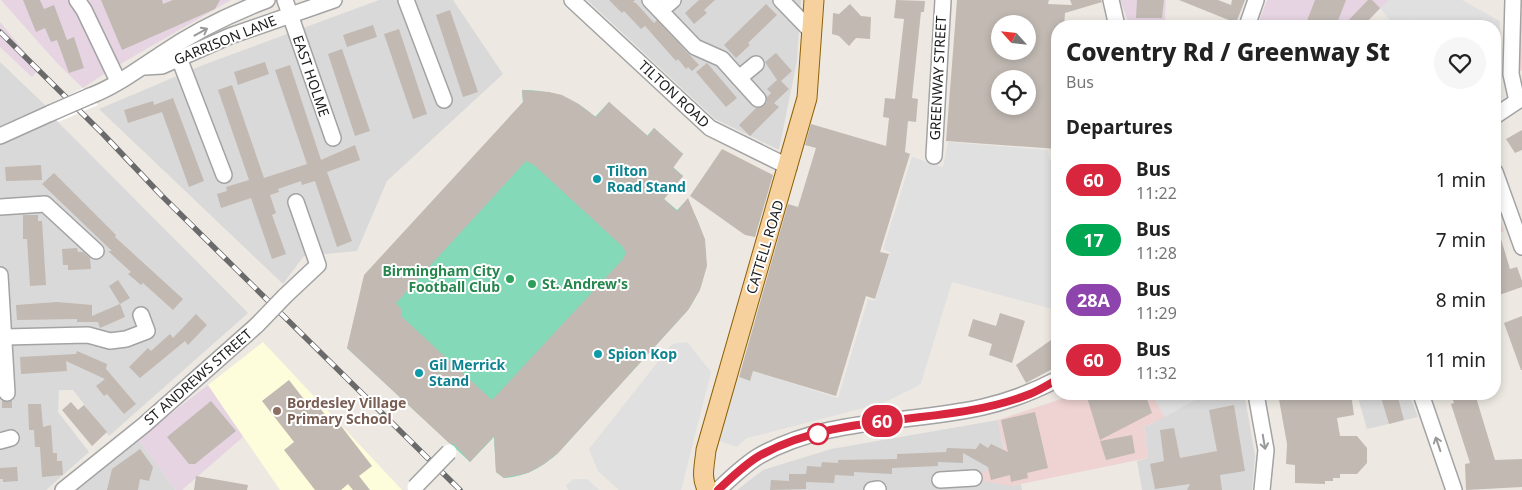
<!DOCTYPE html>
<html lang="en">
<head>
<meta charset="utf-8">
<style>
  :root { --surface:#fff; --page:#f6f6f6; --text:#222; --muted:#767676 }
  body { margin:0; font-family:"Noto Sans",sans-serif; background:var(--page); color:var(--text); height:100vh; display:flex; flex-direction:column; font-size:19px; white-space:nowrap }
  * { box-sizing:border-box; margin:0 }
  p { font-size:16px; color:var(--muted) }
  .icon { flex:none; width:28px; height:28px; fill:none; stroke:currentColor; stroke-width:2; stroke-linecap:round; stroke-linejoin:round }
  .map { position:relative; flex:1; overflow:hidden }
  .side { position:absolute; left:1051px; top:20px; width:450px; height:380px; display:flex; flex-direction:column; background:var(--surface); border-radius:20px; box-shadow:0 2px 8px #0003 }
  .side>* { flex:none }
  .badge { padding:0 10px; border-radius:16px; font-size:18px; line-height:32px }
  .needle { width:32px; rotate:297deg }
  .buttons { position:absolute; left:991px; top:15px; display:grid; gap:10px }
  .buttons a { display:grid; place-items:center; width:45px; height:45px; border-radius:50%; background:var(--surface); box-shadow:0 2px 8px #0003; font-size:25px }
  .map>.badge { position:absolute; translate:-50% -50%; box-shadow:0 0 0 2px #fff }
  h2 { padding:0 15px; font-size:19px; line-height:45px }
  .round { display:grid; place-items:center; flex:none; width:52px; height:52px; border-radius:26px; background:var(--page) }
  .headline { display:flex; align-items:center; justify-content:space-between; height:85px; padding:0 15px }
  h1 { font-size:24px; font-weight:800; line-height:38px }
  ul { padding:0; list-style:none }
  li { display:flex; align-items:center; gap:15px; height:60px; padding:0 15px }
  li div { flex:1 }
  li b { display:block; font-size:19px }
  li em { font-style:normal }
  li .badge { min-width:55px; font-weight:700; text-align:center }
  .map>svg:first-child { display:block }
  .residential { fill:#dad9d9 }
  .commercial { fill:#eed3d2 }
  .industrial { fill:#e6d4e3 }
  .education { fill:#fdfddb }
  .pitch { fill:#83d9b8 }
  .parking { fill:#e0e0e0 }
  .pier { fill:#fff }
  .building { fill:#c1b9b2; fill-rule:evenodd }
  .lines { fill:none; stroke-linecap:round; stroke-linejoin:round }
  .minor-casing { stroke:#a3a3a3; stroke-width:18 }
  .major-casing { stroke:#8d6107; stroke-width:21 }
  .minor { stroke:#fff; stroke-width:15 }
  .major { stroke:#f7d19d; stroke-width:19 }
  .rail-casing { stroke:#6a6a6a; stroke-width:5.5 }
  .rail { stroke:#fff; stroke-width:4; stroke-dasharray:11; stroke-linecap:butt }
  .minor-bridge-casing { stroke:#a3a3a3; stroke-width:18; stroke-linecap:butt }
  .minor-bridge { stroke:#fff; stroke-width:15 }
  .oneway { stroke:#999 }
  .line-casing { stroke:#fff; stroke-width:11 }
  .line { stroke:#d7263d; stroke-width:8 }
  .culture-dot { fill:#0f9aa8; stroke:#fff; stroke-width:2 }
  .leisure-dot { fill:#2e9e5b; stroke:#fff; stroke-width:2 }
  .education-dot { fill:#8d6e63; stroke:#fff; stroke-width:2 }
  .stop-dot { fill:#fff; stroke:#d7263d; stroke-width:2.5 }
  .labels { text-anchor:middle; stroke-width:4; stroke-linejoin:round; paint-order:stroke }
  .street-label { font-size:14px; fill:#1c1c1c; stroke:#fff }
  .culture-label { font-size:14px; font-weight:bold; fill:#0d838f; stroke:#fff; text-anchor:start }
  .leisure-label { font-size:14px; font-weight:bold; fill:#27864d; stroke:#fff; text-anchor:end }
  .education-label { font-size:14px; font-weight:bold; fill:#785e54; stroke:#fff; text-anchor:start }
</style>
</head>
<body>
<div class="map">
<svg width="1522" height="490" viewBox="0 0 1522 490">
  <rect width="100%" height="100%" fill="#ede9e2"/>
  <g class="residential">
    <polygon points="379,0 453,0 503,74 387,181 357,251 304,256 283,284 99,109 203,65"/>
    <polygon points="587,0 801,0 797,61 779,150 715,119"/>
    <polygon points="0,62 46,106 58,122 248,313 109,436 73,390 59,390 58,412 89,452 46,490 0,490"/>
    <polygon points="1357,394 1409,394 1418,417 1367,429"/>
    <polygon points="1245,397 1255,456 1252,490 1142,490 1137,461 1148,458 1144,427 1198,398"/>
    <polygon points="998,420 1011,486 1021,484 1022,490 737,490 763,470 831,449"/>
    <polygon points="138,439 176,490 75,490"/>
  </g>
  <g class="commercial">
    <polygon points="1522,12 1522,71 1518,69"/>
    <polygon points="1495,201 1504,231 1495,237"/>
    <polygon points="1076,394 1152,394 1165,417 1144,427 1148,458 1011,486 983,481 982,472 1007,463 998,420"/>
  </g>
  <g class="industrial">
    <polygon points="1,0 231,0 110,70 83,88 57,63"/>
    <polygon points="1120,0 1166,0 1165,20 1130,26"/>
    <polygon points="1267,0 1389,0 1363,26 1257,26"/>
    <polygon points="0,22 39,69 32,77 0,47"/>
    <polygon points="208,385 243,437 182,490 176,490 138,439"/>
  </g>
  <polygon class="education" points="263,342 402,490 280,490 208,385"/>
  <path class="pitch" d="M522,90C550,90 574,97 595,117L609,102L647,136L654,128L683,154L673,167L683,176L664,199L677,210L686,201C711,236 713,273 688,310L558,453C543,467 525,477 504,478L496,472L494,437L470,462L347,348L523,102Z"/>
  <g class="parking">
    <polygon points="1389,0 1462,0 1500,21 1498,69 1495,69 1495,26 1420,26 1414,19 1401,26 1395,26 1380,8"/>
    <polygon points="948,142 1048,150 1049,159 1057,160 1057,307 1049,308 952,282 921,383 916,387 883,403 747,438 737,447 717,440 734,376 749,381 753,371 838,398 868,299 875,301 890,252 883,249 912,157 943,167"/>
    <polygon points="687,342 711,372 681,490 619,490 598,471 589,449 672,344"/>
    <polygon points="1152,394 1205,394 1165,417"/>
    <polygon points="574,479 587,479 599,490 568,490 566,485"/>
  </g>
  <polygon class="pier" points="83,88 98,105 58,122 46,106"/>
  <g class="building">
    <polygon points="23,0 40,0 44,9 54,5 67,40 74,37 84,68 69,73 57,40 51,42 45,28 36,32"/>
    <polygon points="101,0 162,0 163,4 173,0 220,0 215,9 122,50"/>
    <polygon points="609,0 635,0 633,2 636,3 654,23 657,20 699,65 692,71 688,67 686,69 678,59 676,61 645,26 641,29 624,11 622,13"/>
    <polygon points="699,0 715,0 704,10 707,13 694,24 685,13"/>
    <polygon points="896,0 925,1 924,12 921,12 912,98 918,99 916,122 908,121 905,152 910,154 880,252 889,254 875,299 866,296 836,396 753,371 750,381 739,377 788,204 798,207 816,148 805,145 811,124 886,146 889,118 883,117 885,98 895,99 904,19 894,18"/>
    <path d="M957,0H1049L1048,4L1072,5L1070,0H1101L1102,2L1065,13L1064,26H1058V149L946,141ZM1000,24H1028V51H1000ZM1000,79H1028V106H1000Z"/>
    <polygon points="1137,0 1164,0 1162,18 1136,18"/>
    <polygon points="1179,0 1218,0 1231,5 1232,0 1245,0 1236,23"/>
    <polygon points="1315,0 1346,0 1336,26 1305,26"/>
    <polygon points="1368,0 1372,0 1380,8 1363,26 1343,26"/>
    <polygon points="766,4 777,15 748,43 750,45 736,58 724,45"/>
    <polygon points="850,4 861,16 871,17 870,39 856,38 849,46 839,36 832,34 833,13 839,14"/>
    <polygon points="450,10 478,92 463,97 436,15"/>
    <polygon points="373,25 377,37 347,47 343,35"/>
    <polygon points="399,29 427,114 413,119 384,34"/>
    <polygon points="342,49 370,131 355,136 328,54"/>
    <polygon points="776,53 792,71 781,81 789,89 774,103 779,107 750,136 739,125 756,108 764,106 767,102 767,97 771,93 767,89 777,80 765,62"/>
    <polygon points="265,62 269,74 238,85 234,72"/>
    <polygon points="707,63 737,98 726,107 696,72"/>
    <polygon points="290,65 321,160 355,145 360,160 327,172 352,241 337,247 315,181 302,185 301,181 278,189 279,192 270,195 276,213 272,215 286,254 272,259 251,198 221,208 217,194 227,191 226,187 249,180 218,90 232,85 264,178 307,164 275,70"/>
    <path d="M522,90L549,92L562,95L577,103L596,117L609,102L648,136L654,128L683,154L673,168L683,176L664,199L677,211L688,198L705,239L707,266L700,290L688,310L558,453L544,464L528,473L504,478L496,472L494,436L470,462L455,445L449,443L347,348L364,275L523,102ZM526,161L534,165L623,247L626,253L623,259L492,400L401,316V309L396,303Z"/>
    <polygon points="173,98 204,181 189,187 162,112 128,123 124,110 153,101 154,105"/>
    <polygon points="1522,130 1522,150 1515,153 1506,139"/>
    <polygon points="722,149 773,175 755,237 745,235 690,196"/>
    <polygon points="41,165 42,180 6,181 5,167"/>
    <polygon points="54,173 116,235 115,237 183,299 173,310 143,283 141,285 128,274 131,272 108,251 112,251 42,184"/>
    <polygon points="23,215 38,215 38,221 42,221 46,285 30,286 27,239 23,239"/>
    <polygon points="1495,226 1497,226 1510,269 1517,267 1522,281 1522,287 1499,295 1497,291 1495,292"/>
    <polygon points="77,248 78,252 83,252 90,258 91,269 68,270 68,265 63,265 62,249"/>
    <polygon points="118,280 130,298 120,304 109,286"/>
    <polygon points="57,302 92,305 92,316 120,304 125,317 100,328 98,322 77,322 77,319 17,320 16,305"/>
    <polygon points="1000,313 1025,321 1012,363 989,355 992,344 968,336 973,319 996,326"/>
    <polygon points="196,314 207,325 188,345 185,341 140,378 129,367 148,348 151,351 170,334 173,338"/>
    <polygon points="1522,316 1522,370 1521,370 1504,323"/>
    <polygon points="1058,335 1058,366 1026,383 1016,365"/>
    <polygon points="77,351 107,364 106,369 136,404 124,414 107,394 104,396 96,386 105,379 66,361 67,371 21,374 20,357 76,354"/>
    <polygon points="289,380 310,407 316,403 333,425 338,422 372,466 359,476 370,490 353,490 348,484 341,490 315,490 284,450 294,442 262,401"/>
    <polygon points="1086,394 1145,394 1152,413 1100,440"/>
    <polygon points="1278,394 1351,394 1354,415 1337,418 1340,436 1357,436 1367,448 1367,463 1357,474 1340,474 1340,478 1333,478 1333,481 1325,481 1325,484 1295,483 1295,465 1286,464 1287,444"/>
    <polygon points="1380,394 1397,394 1404,420 1389,424"/>
    <polygon points="1451,394 1475,394 1495,460 1522,459 1522,487 1466,490 1465,464 1470,463 1451,404 1454,403"/>
    <rect x="2" y="401" width="10" height="7"/>
    <polygon points="211,401 236,431 195,464 189,464 167,437"/>
    <polygon points="71,402 78,410 84,405 107,432 92,446 62,410"/>
    <polygon points="28,404 41,404 43,427 51,425 53,453 57,453 57,461 62,461 63,475 42,477 40,447 35,447 34,430 29,430"/>
    <polygon points="1234,405 1245,471 1220,475 1222,490 1187,490 1190,484 1155,489 1150,464 1164,461 1160,430 1174,428 1180,458 1217,451 1209,410"/>
    <polygon points="1035,412 1048,468 1027,473 1028,478 1011,482 1010,475 991,480 988,467 963,453 963,463 938,462 938,466 892,468 892,474 854,472 854,476 835,475 834,483 806,482 806,489 770,490 771,480 789,481 789,474 806,474 807,466 821,467 822,462 838,463 838,460 897,459 897,454 946,452 947,448 976,449 980,443 988,448 991,444 1008,452 1001,420"/>
    <polygon points="1132,435 1135,453 1106,460 1100,441"/>
    <polygon points="140,449 153,467 149,481 140,479 138,490 107,490 112,469"/>
    <polygon points="17,467 18,481 3,482 3,479 0,479 0,468"/>
    <polygon points="196,476 248,485 247,490 194,490"/>
  </g>
  <g class="lines">
    <defs>
      <g id="minor">
        <polyline points="77,0 84,10 118,81"/>
        <polyline points="285,0 333,138"/>
        <polyline points="406,0 444,100"/>
        <polyline points="572,0 710,128 789,167"/>
        <polyline points="650,0 695,47 722,59 739,78"/>
        <polyline points="781,0 812,32"/>
        <polyline points="1111,0 1117,26"/>
        <polyline points="1513,0 1511,74 1517,101"/>
        <polyline points="661,10 673,0"/>
        <polyline points="1247,26 1256,0"/>
        <polyline points="179,58 224,175"/>
        <polyline points="756,64 739,78 758,99"/>
        <polyline points="145,67 162,66 230,36 334,0"/>
        <path d="M90,96C115,87 138,69 160,55C192,33 230,14 267,0"/>
        <polyline points="1495,116 1522,98"/>
        <polyline points="0,136 51,113"/>
        <polyline points="934,156 943,0"/>
        <polyline points="1495,172 1522,247"/>
        <polyline points="0,207 45,204 96,251"/>
        <polyline points="0,275 7,393"/>
        <polyline points="285,296 318,265 296,202"/>
        <polyline points="5,337 88,335 110,341 126,339 147,331 141,315"/>
        <polyline points="1256,394 1266,450 1262,490"/>
        <polyline points="1421,394 1454,490"/>
        <polyline points="0,441 11,438"/>
        <polyline points="940,480 974,478"/>
        <polyline points="63,490 144,425 257,325"/>
        <path d="M718,490C731,478 744,465 759,456C827,417 909,424 983,407C1009,401 1033,392 1058,379"/>
        <polyline points="872,490 878,489"/>
      </g>
      <path id="major" d="M708,490C700,479 705,463 706,450L807,98L814,0"/>
    </defs>
    <use href="#minor" class="minor-casing"/>
    <use href="#major" class="major-casing"/>
    <use href="#minor" class="minor"/>
    <use href="#major" class="major"/>
    <defs>
      <polyline id="rail" points="0,32 103,134 162,196 460,490"/>
    </defs>
    <use href="#rail" class="rail-casing"/>
    <use href="#rail" class="rail"/>
    <defs>
      <g id="minor-bridge">
        <polyline points="51,113 90,96"/>
        <polyline points="257,325 285,296"/>
        <polyline points="415,487 449,452"/>
      </g>
    </defs>
    <use href="#minor-bridge" class="minor-bridge-casing"/>
    <use href="#minor-bridge" class="minor-bridge"/>
  </g>
  <defs><path id="oneway-shaft" d="M-6 0H5M1.5-3L5.5 0L1.5 3" fill="none" stroke-width="1.6" stroke-linecap="round" stroke-linejoin="round" transform="scale(1.25)"/></defs>
  <g class="oneway">
    <use href="#oneway-shaft" transform="translate(201 32) rotate(-29)"/>
    <use href="#oneway-shaft" transform="translate(1264 442) rotate(80)"/>
    <use href="#oneway-shaft" transform="translate(1438 444) rotate(-109)"/>
  </g>
  <g class="lines">
    <defs>
      <path id="line" d="M718,490C731,478 744,465 759,456C842,409 944,428 1030,394C1040,390 1049,384 1058,379"/>
    </defs>
    <use href="#line" class="line-casing"/>
    <use href="#line" class="line"/>
  </g>
  <g class="culture-dot">
    <circle cx="597" cy="179" r="5"/>
    <circle cx="598" cy="354" r="5"/>
    <circle cx="419" cy="373" r="5"/>
  </g>
  <g class="leisure-dot">
    <circle cx="510" cy="279" r="5"/>
    <circle cx="532" cy="284" r="5"/>
  </g>
  <circle class="education-dot" cx="277" cy="411" r="5"/>
  <circle class="stop-dot" cx="818" cy="434" r="10"/>
  <g class="labels">
    <g class="street-label">
      <text transform="translate(225 40) rotate(-22)" y="5">GARRISON LANE</text>
      <text transform="translate(311 76) rotate(71)" y="5">EAST HOLME</text>
      <text transform="translate(938 78) rotate(-87)" y="5">GREENWAY STREET</text>
      <text transform="translate(674 94) rotate(43)" y="5">TILTON ROAD</text>
      <text transform="translate(765 247) rotate(-73)" y="5">CATTELL ROAD</text>
      <text transform="translate(198 377) rotate(-41)" y="5">ST ANDREWS STREET</text>
    </g>
    <g class="culture-label">
      <text x="607" y="176">Tilton<tspan x="607" dy="16">Road Stand</tspan></text>
      <text x="608" y="359">Spion Kop</text>
      <text x="429" y="370">Gil Merrick<tspan x="429" dy="16">Stand</tspan></text>
    </g>
    <g class="leisure-label">
      <text x="500" y="276">Birmingham City<tspan x="500" dy="16">Football Club</tspan></text>
      <text x="542" y="289" text-anchor="start">St. Andrew's</text>
    </g>
    <g class="education-label">
      <text x="287" y="408">Bordesley Village<tspan x="287" dy="16">Primary School</tspan></text>
    </g>
  </g>
</svg>
<div class="buttons">
<a><svg class="needle" viewBox="-14 -14 28 28"><path d="M0-13l5 13h-10z" fill="#e53935"/><path d="M0 13l5-13h-10z" fill="#767676"/></svg></a>
<a><svg class="icon" aria-label="locate" viewBox="0 0 24 24"><circle cx="12" cy="12" r="6"/><path d="M12 2v4M12 18v4M2 12h4M18 12h4"/></svg></a>
</div>
<b class="badge" style="left:882px;top:421px;background:#d7263d;color:#fff">60</b>
<section class="side">
<div class="headline"><div><h1>Coventry Rd / Greenway St</h1><p>Bus</p></div><a class="round"><svg class="icon" aria-label="heart" viewBox="0 0 24 24"><path d="M12 20l-8-8c-3-5 5-10 8-4 3-6 11-1 8 4z"/></svg></a></div>
<h2>Departures</h2>
<ul>
<li><span class="badge" style="background:#d7263d;color:#fff">60</span><div><b>Bus</b><p>11:22</p></div><em>1 min</em></li>
<li><span class="badge" style="background:#00a651;color:#fff">17</span><div><b>Bus</b><p>11:28</p></div><em>7 min</em></li>
<li><span class="badge" style="background:#8e44ad;color:#fff">28A</span><div><b>Bus</b><p>11:29</p></div><em>8 min</em></li>
<li><span class="badge" style="background:#d7263d;color:#fff">60</span><div><b>Bus</b><p>11:32</p></div><em>11 min</em></li>
</ul>
</section>
</div>
</body>
</html>
